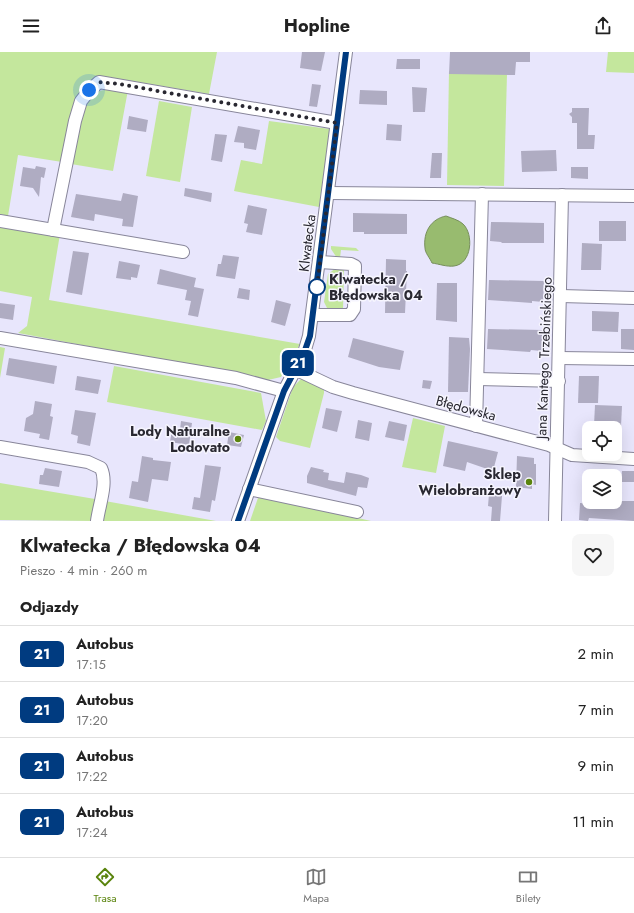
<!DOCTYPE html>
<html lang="pl">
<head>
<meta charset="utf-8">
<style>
  :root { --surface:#fff; --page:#f6f6f6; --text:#222; --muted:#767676; --line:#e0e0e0; --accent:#5a840d }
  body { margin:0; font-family:Jost,sans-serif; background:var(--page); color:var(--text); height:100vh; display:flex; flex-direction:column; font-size:15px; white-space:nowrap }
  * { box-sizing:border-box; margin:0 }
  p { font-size:13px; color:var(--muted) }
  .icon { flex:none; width:22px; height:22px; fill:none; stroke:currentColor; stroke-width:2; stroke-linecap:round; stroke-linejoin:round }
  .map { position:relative; height:469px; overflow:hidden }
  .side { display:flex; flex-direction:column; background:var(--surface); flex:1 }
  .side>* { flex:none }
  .badge { padding:0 8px; border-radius:6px; font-size:14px; line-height:26px }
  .tools { position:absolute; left:582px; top:369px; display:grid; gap:8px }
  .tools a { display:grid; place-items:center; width:40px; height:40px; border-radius:8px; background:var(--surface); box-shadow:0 4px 16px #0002; font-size:20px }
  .you { position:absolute; width:20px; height:20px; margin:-10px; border:3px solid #fff; border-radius:50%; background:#1a73e8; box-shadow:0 0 0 6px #1a73e833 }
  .map>.badge { position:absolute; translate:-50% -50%; box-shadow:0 0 0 2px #fff }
  h2 { padding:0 20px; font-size:15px; line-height:36px }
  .round { display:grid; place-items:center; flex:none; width:42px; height:42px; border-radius:8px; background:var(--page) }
  .head { display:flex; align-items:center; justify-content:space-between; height:68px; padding:0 20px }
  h1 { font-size:19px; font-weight:700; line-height:30px }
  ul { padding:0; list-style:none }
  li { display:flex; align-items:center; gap:12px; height:56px; padding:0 20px; border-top:1px solid var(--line) }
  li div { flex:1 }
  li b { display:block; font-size:15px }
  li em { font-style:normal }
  li .badge { min-width:44px; font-weight:700; text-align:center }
  header { display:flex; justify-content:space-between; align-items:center; height:52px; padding:0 20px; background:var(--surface); font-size:18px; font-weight:700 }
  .menu { display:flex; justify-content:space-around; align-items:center; height:56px; border-top:1px solid var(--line); background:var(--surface); font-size:11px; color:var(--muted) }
  .menu a { display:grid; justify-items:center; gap:2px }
  .menu .active { color:var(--accent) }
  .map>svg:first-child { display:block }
  .green { fill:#c4e79d }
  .water { fill:#98bb6f; stroke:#778f5c }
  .building { fill:#afacc2 }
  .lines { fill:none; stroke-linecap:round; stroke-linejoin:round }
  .minor-casing { stroke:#88869a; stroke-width:14 }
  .minor { stroke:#fff; stroke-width:12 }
  .line-casing { stroke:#fff; stroke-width:9 }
  .line { stroke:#003b80; stroke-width:6 }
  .walk { stroke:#292831; stroke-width:4; stroke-dasharray:0 7.2 }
  .stop-dot { fill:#fff; stroke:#003b80; stroke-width:2 }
  .poi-dot { fill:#5a840d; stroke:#f6f5fe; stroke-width:1.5 }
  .labels { text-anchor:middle; stroke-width:3; stroke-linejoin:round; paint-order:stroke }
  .street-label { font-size:14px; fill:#292831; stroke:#f6f5fe }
  .stop-label { font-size:14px; font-weight:bold; fill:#292831; stroke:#f6f5fe; text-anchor:start }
  .poi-label { font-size:14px; font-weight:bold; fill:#292831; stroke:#f6f5fe; text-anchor:end }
</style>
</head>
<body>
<header><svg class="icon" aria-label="menu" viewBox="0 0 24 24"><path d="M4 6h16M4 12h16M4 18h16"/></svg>Hopline<svg class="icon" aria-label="share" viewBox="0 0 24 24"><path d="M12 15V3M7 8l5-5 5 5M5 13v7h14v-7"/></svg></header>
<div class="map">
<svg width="634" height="469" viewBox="0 0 634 469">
  <rect width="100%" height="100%" fill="#e8e6fc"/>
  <g class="green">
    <polygon points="0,0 217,0 209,42 121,27 98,28 87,33 78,44 62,110 18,103 8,164 0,162"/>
    <polygon points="608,0 634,0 634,21 606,20"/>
    <polygon points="449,19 507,22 504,134 447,133"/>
    <path d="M112,37L128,38L113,119L71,112C75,92 76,57 91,43C96,38 106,38 112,37Z"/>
    <polygon points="159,49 192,55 180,130 146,124"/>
    <polygon points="269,69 330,77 319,155 234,139 241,108 262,112"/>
    <polygon points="0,173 60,182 49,248 300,292 281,325 268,328 18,281 27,274 32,245 0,239"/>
    <polygon points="331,194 356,196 359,199 341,198 340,206 337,206 331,197"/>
    <polygon points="336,216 344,216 343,259 328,258 324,250 328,222"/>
    <polygon points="0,295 5,296 0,326"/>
    <polygon points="114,314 261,341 266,369 262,378 107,350"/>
    <polygon points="301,327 324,335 324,341 310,396 280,389 276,385 293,335"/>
    <polygon points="413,366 445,374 436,421 402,415"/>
    <polygon points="0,431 95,447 93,469 0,468"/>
    <polygon points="259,443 264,444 371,469 250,469"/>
    <polygon points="105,449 216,469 104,469"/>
  </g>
  <path class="water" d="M446,164C451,166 459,168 463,172C474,182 472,212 454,214C447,215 439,212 432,211C430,206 425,201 425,196C423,180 431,167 446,164Z"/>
  <g class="building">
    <polygon points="302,0 325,0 321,19 300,16"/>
    <polygon points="450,0 530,0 530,10 516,10 515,23 449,22"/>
    <polygon points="397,7 420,7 420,17 396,17"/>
    <polygon points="312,32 321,33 317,55 309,54"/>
    <polygon points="412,35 427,36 425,60 413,60"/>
    <polygon points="360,38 387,39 387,53 359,52"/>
    <polygon points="572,56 589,56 588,83 595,83 594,97 577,97 577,71 572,71 572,65 569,62 572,60"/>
    <polygon points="129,64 148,68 146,80 127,77"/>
    <polygon points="387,72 402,73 401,89 386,88"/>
    <polygon points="238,74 260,78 256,98 244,96 244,91 234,90"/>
    <polygon points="215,82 227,83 222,110 211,108"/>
    <polygon points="556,98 557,119 522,120 521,99"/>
    <polygon points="432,101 442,101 441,126 430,126"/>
    <polygon points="36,114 46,116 44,126 41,125 39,145 33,136 20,134 23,115 35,117"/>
    <polygon points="571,115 588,115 588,127 571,126"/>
    <polygon points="185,136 212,141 211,150 184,144"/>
    <polygon points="123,141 138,144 133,175 122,174 123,167 95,162 94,169 71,165 76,142 121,149"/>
    <polygon points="248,153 267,157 262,183 246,180 248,172 244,171"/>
    <polygon points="353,161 407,162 407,182 364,182 364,180 353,180"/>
    <rect x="599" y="169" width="27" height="20"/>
    <polygon points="491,170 544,171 544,191 502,191 501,190 490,189"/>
    <polygon points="582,191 602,192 601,218 581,218"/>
    <polygon points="73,199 89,201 82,243 66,240"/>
    <polygon points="223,203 239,205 235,227 216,224 218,212 221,212"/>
    <polygon points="386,207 406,208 406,219 407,219 405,261 385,261"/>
    <polygon points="119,209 140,213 137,226 131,225 131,228 116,226"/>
    <polygon points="160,217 196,226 194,235 204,237 198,265 188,263 191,249 185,248 187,238 157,232"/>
    <polygon points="489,228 544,229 543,250 532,249 532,251 488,248"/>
    <polygon points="437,231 457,231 457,270 436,268"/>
    <polygon points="239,236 250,238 249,248 237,246"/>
    <polygon points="276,248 291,252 285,274 271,270"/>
    <polygon points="0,251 15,253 13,268 0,266"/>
    <polygon points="592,259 619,260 618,280 592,279"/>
    <polygon points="488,277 542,278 542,299 531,298 530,300 487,297"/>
    <polygon points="621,277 634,277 634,298 621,297"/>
    <polygon points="449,285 469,286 470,297 468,340 448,340"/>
    <polygon points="353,286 404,299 400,318 379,315 348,305"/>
    <polygon points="9,306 57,314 54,332 6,323"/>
    <polygon points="77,324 101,328 98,342 75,338"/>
    <polygon points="579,324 599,324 598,351 578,351"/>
    <polygon points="423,328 432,329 430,337 422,336"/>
    <polygon points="35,349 52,352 50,364 53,365 49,388 39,386 40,382 24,379 26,366 33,362"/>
    <polygon points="595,353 622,354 621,374 594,373"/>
    <polygon points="326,356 342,359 337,380 322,376"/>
    <polygon points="75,358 96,361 90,394 77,391 78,384 71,382"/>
    <polygon points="358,368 372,371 369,389 355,386"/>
    <polygon points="181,369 192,371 189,393 170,390 172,377 180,378"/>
    <polygon points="389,369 407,373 404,389 385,385"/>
    <polygon points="229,380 244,383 241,395 227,393"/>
    <polygon points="448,389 498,400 493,419 467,410 465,419 443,414"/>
    <polygon points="142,404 153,406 153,408 171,410 168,429 152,427 148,450 129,446 132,429 138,430"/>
    <polygon points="517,404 534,406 534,412 536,412 536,433 532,432 532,437 516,435"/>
    <polygon points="205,413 221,415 215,449 212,448 210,460 192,457 194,445 200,446"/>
    <polygon points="311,415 324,418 323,420 329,421 328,428 344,431 346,420 361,423 369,426 367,436 358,435 356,444 307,431 307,424"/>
    <polygon points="45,416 62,419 59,435 39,432 40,423 43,423"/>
    <polygon points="622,419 634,419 634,430 621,430"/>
    <polygon points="489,442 502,444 500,469 491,469 492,455 488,454"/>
    <polygon points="617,449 634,449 634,469 589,466 588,469 579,468 580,451 617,454"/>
  </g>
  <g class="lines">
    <defs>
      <g id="minor">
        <polyline points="329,141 634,144"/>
        <polyline points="0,169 183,200"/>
        <polyline points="53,178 75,69 81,49 89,39 99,30 337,71"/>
        <polyline points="561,244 634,246"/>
        <polyline points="313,263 350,263 354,257 355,214 351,212 320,210"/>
        <polyline points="0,286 236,326 284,339"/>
        <polyline points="559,306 634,307"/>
        <polyline points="295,317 333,335 353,341 549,393 572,403 634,407"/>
        <polyline points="478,327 559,329"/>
        <polyline points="476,374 482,142"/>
        <path d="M0,395L88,410L101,416C108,431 99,453 97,469"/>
        <polyline points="249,437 357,460"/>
        <polyline points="238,469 284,339 304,301 309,284 346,0"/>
        <polyline points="555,469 562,143"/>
      </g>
    </defs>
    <use href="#minor" class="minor-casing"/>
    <use href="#minor" class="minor"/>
  </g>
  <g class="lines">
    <defs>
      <polyline id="line" points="238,469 284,339 304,301 310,284 346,0"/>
    </defs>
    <use href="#line" class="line-casing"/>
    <use href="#line" class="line"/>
    <polyline class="walk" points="89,38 99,30 119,32 337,71 317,235"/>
  </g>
  <circle class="stop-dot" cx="317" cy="235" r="8"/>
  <g class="poi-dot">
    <circle cx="238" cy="387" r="4"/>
    <circle cx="529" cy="430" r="4"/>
  </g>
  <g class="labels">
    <g class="street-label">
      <text transform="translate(307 191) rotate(-83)" y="5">Klwatecka</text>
      <text transform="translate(544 306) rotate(-88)" y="5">Jana Kantego Trzebińskiego</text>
      <text transform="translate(466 356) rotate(15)" y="5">Błędowska</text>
    </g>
    <g class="stop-label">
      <text x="329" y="232">Klwatecka /<tspan x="329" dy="16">Błędowska 04</tspan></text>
    </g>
    <g class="poi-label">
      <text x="230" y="384">Lody Naturalne<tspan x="230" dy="16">Lodovato</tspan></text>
      <text x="521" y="427">Sklep<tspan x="521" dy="16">Wielobranżowy</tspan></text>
    </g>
  </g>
</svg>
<div class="tools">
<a><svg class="icon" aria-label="locate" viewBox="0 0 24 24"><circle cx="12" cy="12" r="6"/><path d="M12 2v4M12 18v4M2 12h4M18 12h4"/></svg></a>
<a><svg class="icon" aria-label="layers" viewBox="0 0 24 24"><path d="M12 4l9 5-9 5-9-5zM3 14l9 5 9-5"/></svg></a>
</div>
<div class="you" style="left:89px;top:38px"></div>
<b class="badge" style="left:298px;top:311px;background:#003b80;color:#fff">21</b>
</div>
<section class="side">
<div class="head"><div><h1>Klwatecka / Błędowska 04</h1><p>Pieszo · 4 min · 260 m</p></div><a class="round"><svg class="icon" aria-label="heart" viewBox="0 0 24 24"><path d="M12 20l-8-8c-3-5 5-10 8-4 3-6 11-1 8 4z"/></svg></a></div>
<h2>Odjazdy</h2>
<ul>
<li><span class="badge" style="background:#003b80;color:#fff">21</span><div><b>Autobus</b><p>17:15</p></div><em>2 min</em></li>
<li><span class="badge" style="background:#003b80;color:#fff">21</span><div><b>Autobus</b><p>17:20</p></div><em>7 min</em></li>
<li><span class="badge" style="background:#003b80;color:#fff">21</span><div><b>Autobus</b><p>17:22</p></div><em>9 min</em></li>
<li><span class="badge" style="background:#003b80;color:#fff">21</span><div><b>Autobus</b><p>17:24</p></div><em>11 min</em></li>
</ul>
</section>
<nav class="menu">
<a class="active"><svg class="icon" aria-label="directions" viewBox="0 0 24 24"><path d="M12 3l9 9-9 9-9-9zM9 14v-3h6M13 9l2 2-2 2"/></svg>Trasa</a>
<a><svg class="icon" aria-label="map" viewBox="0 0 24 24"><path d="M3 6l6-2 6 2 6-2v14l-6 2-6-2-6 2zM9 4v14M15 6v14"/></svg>Mapa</a>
<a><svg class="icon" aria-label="tickets" viewBox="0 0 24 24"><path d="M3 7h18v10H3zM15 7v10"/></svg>Bilety</a>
</nav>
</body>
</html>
